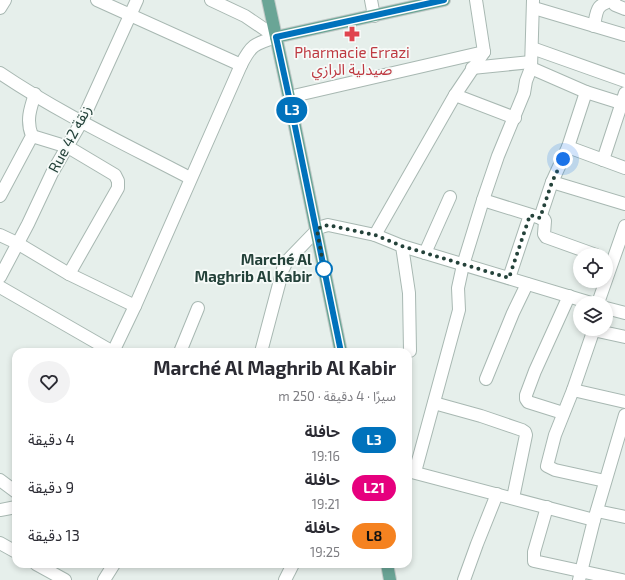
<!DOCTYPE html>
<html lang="ar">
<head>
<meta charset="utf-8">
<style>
  :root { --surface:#fff; --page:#f2f2f3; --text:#2b2b33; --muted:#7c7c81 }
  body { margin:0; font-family:"Exo 2","Noto Sans Arabic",sans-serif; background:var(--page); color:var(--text); direction:rtl; height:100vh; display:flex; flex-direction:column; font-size:15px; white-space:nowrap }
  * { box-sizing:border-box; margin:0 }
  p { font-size:13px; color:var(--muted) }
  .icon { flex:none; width:22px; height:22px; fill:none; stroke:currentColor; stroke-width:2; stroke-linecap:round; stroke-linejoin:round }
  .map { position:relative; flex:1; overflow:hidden; direction:ltr }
  .side { position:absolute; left:12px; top:348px; width:400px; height:220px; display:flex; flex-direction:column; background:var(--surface); border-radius:12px; box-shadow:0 2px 6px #0003; direction:rtl }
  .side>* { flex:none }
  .badge { padding:0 8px; border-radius:13px; font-size:14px; line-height:26px }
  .controls { position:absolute; left:573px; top:248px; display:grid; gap:8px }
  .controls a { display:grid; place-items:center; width:40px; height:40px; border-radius:50%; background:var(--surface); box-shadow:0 2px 6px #0003; font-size:20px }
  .you { position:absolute; width:20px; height:20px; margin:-10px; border:3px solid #fff; border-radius:50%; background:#1a73e8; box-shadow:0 0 0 6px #1a73e833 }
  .map>.badge { position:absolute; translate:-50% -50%; box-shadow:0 0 0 2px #fff }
  .round { display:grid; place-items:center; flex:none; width:42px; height:42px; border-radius:21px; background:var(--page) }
  .summary { display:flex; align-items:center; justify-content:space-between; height:68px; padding:0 16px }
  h1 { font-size:19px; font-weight:700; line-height:30px }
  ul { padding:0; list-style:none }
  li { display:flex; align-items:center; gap:12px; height:48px; padding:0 16px }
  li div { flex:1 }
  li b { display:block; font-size:15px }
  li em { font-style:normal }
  li .badge { min-width:44px; font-weight:700; text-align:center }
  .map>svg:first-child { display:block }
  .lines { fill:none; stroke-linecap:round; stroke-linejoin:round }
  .minor-casing { stroke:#a8b8b2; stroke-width:14 }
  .major-casing { stroke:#c2cac8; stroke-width:14 }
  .minor { stroke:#fff; stroke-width:12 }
  .major { stroke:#6aa596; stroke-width:12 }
  .line-casing { stroke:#fff; stroke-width:9 }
  .line { stroke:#0072bc; stroke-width:6 }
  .walk { stroke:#24423a; stroke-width:4; stroke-dasharray:0 7.2 }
  .stop-dot { fill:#fff; stroke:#0072bc; stroke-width:2 }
  .labels { text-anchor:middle; stroke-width:3.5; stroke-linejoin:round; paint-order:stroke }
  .health-label { font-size:15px; fill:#be3a42; stroke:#f7fbf9 }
  .street-label { font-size:15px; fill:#24423a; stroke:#f7fbf9 }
  .stop-label { font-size:15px; font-weight:bold; fill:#24423a; stroke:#f7fbf9; text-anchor:end }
</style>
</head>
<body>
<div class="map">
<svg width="625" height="580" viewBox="0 0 625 580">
  <rect width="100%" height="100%" fill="#e6efeb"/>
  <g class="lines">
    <defs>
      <g id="minor">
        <polyline points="97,0 241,65"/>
        <polyline points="211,0 245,16 276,37"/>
        <polyline points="371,0 374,16"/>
        <polyline points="476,0 484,52"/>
        <polyline points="614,0 615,5 625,9"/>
        <polyline points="0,8 5,0"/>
        <polyline points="534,8 625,35"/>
        <path d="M594,26C597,9 596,5 614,0"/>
        <polyline points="532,48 625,81"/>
        <polyline points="472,68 531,62"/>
        <polyline points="531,68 586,92 621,103"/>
        <path d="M0,73C59,113 127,145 190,178"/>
        <polyline points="455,95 515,118"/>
        <polyline points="289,97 484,52"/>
        <polyline points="32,136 68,147 115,175 118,181 118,188 69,274"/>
        <polyline points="568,147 625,168"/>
        <polyline points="603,160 625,93"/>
        <polyline points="552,182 625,204"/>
        <path d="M0,196L32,136C26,121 30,109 35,94"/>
        <polyline points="483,200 544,219 545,221 544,234 546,237 596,255"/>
        <polyline points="540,218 552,182 568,147 586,92"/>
        <polyline points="0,235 17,243 69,274 135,306"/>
        <polyline points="375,235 455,95 484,52"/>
        <polyline points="402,246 409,293 410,351"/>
        <polyline points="425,253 450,197"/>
        <polyline points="0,277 28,224 52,173 82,121 137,0"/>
        <polyline points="509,278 530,215"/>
        <polyline points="0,287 113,352"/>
        <polyline points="598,303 625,226"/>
        <polyline points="606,308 625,313"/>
        <polyline points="594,329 573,390 555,435 547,466 555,470 605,481"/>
        <polyline points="593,330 625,337"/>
        <path d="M113,352L135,306L241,65C251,45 254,44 276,37"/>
        <polyline points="180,352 198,308"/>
        <polyline points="261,352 283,269 287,261 317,230 321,227 328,225 375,235 402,246 591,303"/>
        <polyline points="486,379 513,313 527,284"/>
        <polyline points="573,390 625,402"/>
        <polyline points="434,403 481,416 522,430 525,432 526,435 513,498"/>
        <polyline points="563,413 528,402 526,399 526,395 535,371 569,296"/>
        <polyline points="408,471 594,520"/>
        <polyline points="415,472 459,310 458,288 463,265 483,200 498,156 524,93 526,81 531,68 533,0"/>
        <polyline points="0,480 16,492"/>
        <polyline points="547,507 534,552 534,561 622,580"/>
        <polyline points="0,510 16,507"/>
        <polyline points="597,511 625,517"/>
        <polyline points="0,543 16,552"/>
        <polyline points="36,564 65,580"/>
        <polyline points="104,580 114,564"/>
        <polyline points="285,580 293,564"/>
        <polyline points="464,580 477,544 497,494"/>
        <polyline points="579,580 594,520 625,415"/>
      </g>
      <g id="major">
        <polyline points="268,0 289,97 341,352"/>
        <polyline points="276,37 444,0"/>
        <polyline points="387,564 390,580"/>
      </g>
    </defs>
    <use href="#minor" class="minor-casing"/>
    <use href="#major" class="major-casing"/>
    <use href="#minor" class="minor"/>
    <use href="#major" class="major"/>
  </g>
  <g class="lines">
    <defs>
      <polyline id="line" points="341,352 289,97 276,37 444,0"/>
    </defs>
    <use href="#line" class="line-casing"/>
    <use href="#line" class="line"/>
    <polyline class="walk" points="324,269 317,230 321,227 328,225 375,235 402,246 509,278 530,215 540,218 552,182 563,159"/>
  </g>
  <defs>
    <symbol id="pharmacy-bare" viewBox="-9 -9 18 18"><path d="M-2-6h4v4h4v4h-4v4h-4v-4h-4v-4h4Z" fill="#e0444e" stroke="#f7fbf9" stroke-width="2.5" paint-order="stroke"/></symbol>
  </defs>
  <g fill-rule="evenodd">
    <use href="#pharmacy-bare" x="341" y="23" width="22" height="22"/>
  </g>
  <circle class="stop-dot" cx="324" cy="269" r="8"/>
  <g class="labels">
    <g class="health-label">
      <text x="352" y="58">Pharmacie Errazi<tspan x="352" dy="17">صيدلية الرازي</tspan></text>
    </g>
    <g class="street-label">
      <text transform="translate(70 139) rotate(-62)" y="5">Rue 42 زنقة</text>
    </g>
    <g class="stop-label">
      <text x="312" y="265">Marché Al<tspan x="312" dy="17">Maghrib Al Kabir</tspan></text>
    </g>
  </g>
</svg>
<div class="controls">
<a><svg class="icon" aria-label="locate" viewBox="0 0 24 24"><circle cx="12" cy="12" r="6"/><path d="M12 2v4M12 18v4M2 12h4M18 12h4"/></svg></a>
<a><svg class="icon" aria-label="layers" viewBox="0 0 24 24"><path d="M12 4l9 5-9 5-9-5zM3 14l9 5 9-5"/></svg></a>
</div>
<div class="you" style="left:563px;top:159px"></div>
<b class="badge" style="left:292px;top:110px;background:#0072bc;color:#fff">L3</b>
<section class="side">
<div class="summary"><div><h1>Marché Al Maghrib Al Kabir</h1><p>سيرًا · 4 دقيقة · 250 m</p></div><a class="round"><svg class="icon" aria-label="heart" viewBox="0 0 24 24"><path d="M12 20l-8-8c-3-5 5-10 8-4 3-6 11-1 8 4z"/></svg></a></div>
<ul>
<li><span class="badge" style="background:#0072bc;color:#fff">L3</span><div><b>حافلة</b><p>19:16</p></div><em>4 دقيقة</em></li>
<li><span class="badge" style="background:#e6007e;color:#fff">L21</span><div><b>حافلة</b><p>19:21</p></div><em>9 دقيقة</em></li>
<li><span class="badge" style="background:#f58220;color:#111">L8</span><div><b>حافلة</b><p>19:25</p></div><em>13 دقيقة</em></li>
</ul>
</section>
</div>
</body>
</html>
